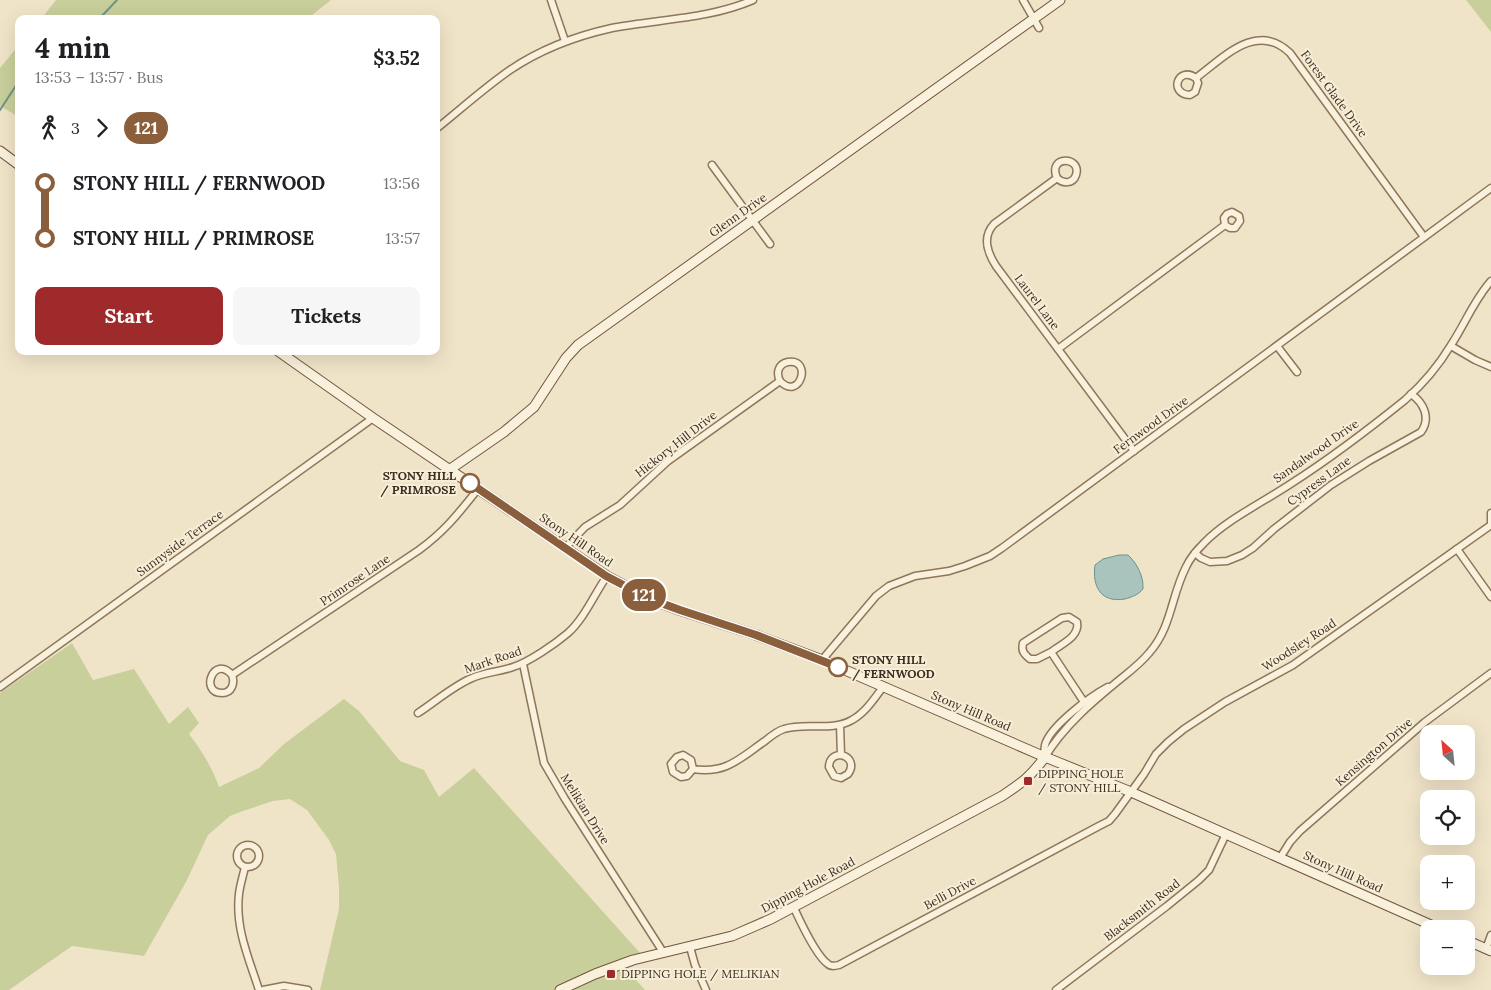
<!DOCTYPE html>
<html lang="en">
<head>
<meta charset="utf-8">
<style>
  :root { --surface:#fff; --page:#f6f6f6; --text:#202124; --muted:#757577; --accent:#9e2a2b }
  body { margin:0; font-family:Lora,serif; background:var(--page); color:var(--text); height:100vh; display:flex; flex-direction:column; font-size:19px; white-space:nowrap }
  * { box-sizing:border-box; margin:0 }
  p { font-size:16px; color:var(--muted) }
  .icon { flex:none; width:28px; height:28px; fill:none; stroke:currentColor; stroke-width:2; stroke-linecap:round; stroke-linejoin:round }
  .map { position:relative; flex:1; overflow:hidden }
  .sheet { position:absolute; left:15px; top:15px; width:425px; height:340px; display:flex; flex-direction:column; background:var(--surface); border-radius:10px; box-shadow:0 5px 20px #0002 }
  .sheet>* { flex:none }
  .badge { padding:0 10px; border-radius:16px; font-size:18px; line-height:32px }
  .needle { width:32px; rotate:333deg }
  .controls { position:absolute; left:1420px; top:725px; display:grid; gap:10px }
  .controls a { display:grid; place-items:center; width:55px; height:55px; border-radius:10px; background:var(--surface); box-shadow:0 5px 20px #0002; font-size:25px }
  .map>.badge { position:absolute; translate:-50% -50%; box-shadow:0 0 0 2px #fff }
  .legs { display:flex; align-items:center; gap:8px; height:55px; padding:0 20px; font-size:16px }
  .legs p { margin-inline-start:auto }
  .overview { display:flex; align-items:center; justify-content:space-between; height:85px; padding:0 20px }
  h1 { font-size:28px; font-weight:700; line-height:38px }
  .primary-button { display:flex; gap:10px; margin-top:auto; padding:10px 20px }
  .primary-button a { flex:1; height:58px; border-radius:10px; background:var(--accent); color:#fff; font-size:20px; font-weight:700; line-height:58px; text-align:center }
  .primary-button a+a { background:var(--page); color:var(--text) }
  ul { padding:0 20px; list-style:none }
  li { display:flex; align-items:center; gap:18px; height:55px; font-size:19px }
  li i { display:grid; place-items:center; width:8px; height:100%; margin:0 6px; background:currentColor }
  li i::after { content:''; width:12px; height:12px; margin:-6px; border:4px solid; border-radius:50%; background:var(--surface) }
  li p { margin-inline-start:auto }
  li:first-child i { background:linear-gradient(#0000 50%,currentColor 0) }
  li:last-child i { background:linear-gradient(currentColor 50%,#0000 0) }
  .map>svg:first-child { display:block }
  .green { fill:#c9cf9b }
  .water { fill:#a9c4bc; stroke:#6f938a }
  .lines { fill:none; stroke-linecap:round; stroke-linejoin:round }
  .stream { stroke:#6f938a; stroke-width:2 }
  .street-casing { stroke:#8d765c; stroke-width:9 }
  .secondary-casing { stroke:#6f573f; stroke-width:11 }
  .street { stroke:#faf1dc; stroke-width:6 }
  .secondary { stroke:#faf1dc; stroke-width:9 }
  .line-1-casing { stroke:#fff; stroke-width:11 }
  .line-1 { stroke:#8b5e3c; stroke-width:8 }
  .stop-1-dot { fill:#fff; stroke:#8b5e3c; stroke-width:2.5 }
  .poi-dot { fill:#9e2a2b; stroke:#f7eed8; stroke-width:2 }
  .labels { text-anchor:middle; stroke-width:4; stroke-linejoin:round; paint-order:stroke }
  .street-label { font-size:12px; fill:#3d2e20; stroke:#f7eed8 }
  .stop-label { font-size:12px; font-weight:bold; fill:#3d2e20; stroke:#f7eed8; text-anchor:end }
  .poi-label { font-size:12px; fill:#3d2e20; stroke:#f7eed8; text-anchor:start }
</style>
</head>
<body>
<div class="map">
<svg width="1491" height="990" viewBox="0 0 1491 990">
  <rect width="100%" height="100%" fill="#f0e4c8"/>
  <g class="green">
    <polygon points="56,0 331,0 307,19 41,19"/>
    <polygon points="1466,0 1491,0 1491,32"/>
    <polygon points="19,45 19,117 0,106 0,68"/>
    <path d="M72,643L93,680L134,669L169,724L188,707L199,723L189,734C202,751 212,767 219,787L259,768L284,744L344,699L359,711L400,761L424,770L439,797L474,768L641,954L622,964L645,990H320L339,909V887L336,854L329,840L307,810L290,799L273,801L240,812L230,816L208,835L186,882L144,956L72,946L9,990H0V693Z"/>
  </g>
  <path class="water" d="M1119,555H1128C1137,563 1144,577 1143,589C1138,595 1132,597 1125,599C1101,603 1092,587 1095,565L1103,559Z"/>
  <g class="lines">
    <g class="stream">
      <polyline points="99,19 117,0"/>
      <polyline points="0,110 19,81"/>
    </g>
    <defs>
      <g id="street">
        <polyline points="551,0 565,41"/>
        <polyline points="1023,0 1039,28"/>
        <path d="M1196,78L1198,83L1195,92L1190,95C1168,94 1178,65 1196,78C1224,57 1257,21 1290,53L1424,237"/>
        <path d="M436,129C461,109 484,88 510,70C541,49 576,36 612,28C659,19 709,19 753,0"/>
        <polyline points="712,165 770,244"/>
        <path d="M1057,178C1063,184 1073,184 1076,175C1082,156 1047,155 1057,178L994,224C982,237 987,252 996,266L1134,451"/>
        <polyline points="1277,346 1297,372"/>
        <polyline points="1451,346 1475,360 1491,367"/>
        <polyline points="1058,349 1225,225 1224,218 1227,214 1232,212 1239,216 1240,221 1235,228 1230,228 1225,225"/>
        <polyline points="1491,513 1491,522"/>
        <path d="M565,548L585,527L620,505L668,461L780,381C776,373 778,364 788,362C813,358 800,402 780,381"/>
        <polyline points="1457,549 1491,597"/>
        <path d="M1195,553L1201,558L1210,562L1227,561L1242,555L1253,548L1274,529L1331,485L1369,461L1421,432C1431,418 1424,403 1411,394"/>
        <path d="M1051,652L1037,659H1030C1024,654 1021,651 1023,643L1062,618L1069,617L1077,622C1080,637 1061,644 1051,652L1084,702"/>
        <polyline points="822,660 876,596 889,586 915,576 949,571 965,566 990,556 1002,548 1491,188"/>
        <polyline points="523,664 544,763 565,799 663,952"/>
        <path d="M232,675C235,683 232,693 222,693C199,693 214,654 232,675L419,550C445,531 458,514 478,489"/>
        <polyline points="0,687 373,418"/>
        <path d="M418,713C435,702 453,686 472,678C485,672 499,672 513,667C529,662 555,644 568,633C584,619 595,593 607,576"/>
        <path d="M840,725L841,755C851,757 854,766 848,774L841,778L834,776L829,767C829,760 833,755 841,755"/>
        <path d="M1045,757C1063,727 1091,703 1118,681C1129,672 1140,664 1149,653C1172,627 1171,596 1186,567C1190,558 1197,550 1204,543C1226,520 1265,501 1292,483C1331,458 1369,429 1405,400C1422,385 1439,365 1451,345C1465,324 1474,300 1491,281"/>
        <path d="M1045,757C1044,753 1044,749 1045,745C1050,726 1091,696 1108,687"/>
        <path d="M693,769L687,776L681,777L673,772L671,764L677,757L683,755L691,760L693,769C726,774 739,759 765,741C771,736 777,731 784,729C806,722 831,732 852,720C865,713 874,699 883,687"/>
        <circle cx="248" cy="856" r="11"/>
        <polyline points="1280,858 1290,842 1300,831 1425,722 1491,673"/>
        <path d="M245,867C243,876 240,885 239,894C235,928 249,959 259,990"/>
        <path d="M794,908C800,921 816,956 828,964C831,967 835,966 839,965L1099,826L1109,821L1115,814L1144,774L1156,754L1168,742L1184,729L1225,702L1293,665L1491,525"/>
        <polyline points="690,947 695,965 706,990"/>
        <polyline points="1486,949 1491,935"/>
        <polyline points="263,990 284,986 308,990"/>
        <polyline points="1056,990 1167,906 1199,880 1209,870 1226,834"/>
      </g>
      <g id="secondary">
        <polyline points="0,151 19,165"/>
        <polyline points="278,351 373,418 607,576 650,599 679,610 756,635 822,660 1045,757 1131,792 1440,929"/>
        <polyline points="449,470 504,432 534,407 566,358 578,345 1060,0"/>
        <polyline points="1466,940 1491,951"/>
        <path d="M560,990L595,974L633,960L732,936L771,919L1002,796C1022,783 1031,776 1045,757"/>
      </g>
    </defs>
    <use href="#street" class="street-casing"/>
    <use href="#secondary" class="secondary-casing"/>
    <use href="#street" class="street"/>
    <use href="#secondary" class="secondary"/>
  </g>
  <g class="lines">
    <defs>
      <polyline id="line-1" points="470,483 606,576 650,599 680,610 756,635 838,667"/>
    </defs>
    <use href="#line-1" class="line-1-casing"/>
    <use href="#line-1" class="line-1"/>
  </g>
  <g class="stop-1-dot">
    <circle cx="470" cy="483" r="9"/>
    <circle cx="838" cy="667" r="9"/>
  </g>
  <g class="poi-dot">
    <rect x="1023" y="776" width="10" height="10" rx="2.5"/>
    <rect x="606" y="969" width="10" height="10" rx="2.5"/>
  </g>
  <g class="labels">
    <g class="street-label">
      <text transform="translate(1334 94) rotate(54)" y="4">Forest Glade Drive</text>
      <text transform="translate(738 215) rotate(-35)" y="4">Glenn Drive</text>
      <text transform="translate(1037 302) rotate(53)" y="4">Laurel Lane</text>
      <text transform="translate(1151 425) rotate(-36)" y="4">Fernwood Drive</text>
      <text transform="translate(676 444) rotate(-38)" y="4">Hickory Hill Drive</text>
      <text transform="translate(1316 451) rotate(-35)" y="4">Sandalwood Drive</text>
      <text transform="translate(1319 481) rotate(-36)" y="4">Cypress Lane</text>
      <text transform="translate(576 540) rotate(34)" y="4">Stony Hill Road</text>
      <text transform="translate(180 543) rotate(-36)" y="4">Sunnyside Terrace</text>
      <text transform="translate(355 580) rotate(-34)" y="4">Primrose Lane</text>
      <text transform="translate(1299 645) rotate(-33)" y="4">Woodsley Road</text>
      <text transform="translate(493 660) rotate(-19)" y="4">Mark Road</text>
      <text transform="translate(971 711) rotate(23)" y="4">Stony Hill Road</text>
      <text transform="translate(1374 752) rotate(-41)" y="4">Kensington Drive</text>
      <text transform="translate(585 809) rotate(58)" y="4">Melikian Drive</text>
      <text transform="translate(1343 872) rotate(24)" y="4">Stony Hill Road</text>
      <text transform="translate(808 885) rotate(-28)" y="4">Dipping Hole Road</text>
      <text transform="translate(950 893) rotate(-28)" y="4">Belli Drive</text>
      <text transform="translate(1142 910) rotate(-38)" y="4">Blacksmith Road</text>
    </g>
    <g class="stop-label">
      <text x="456" y="480">STONY HILL<tspan x="456" dy="14">/ PRIMROSE</tspan></text>
      <text x="852" y="664" text-anchor="start">STONY HILL<tspan x="852" dy="14">/ FERNWOOD</tspan></text>
    </g>
    <g class="poi-label">
      <text x="1038" y="778">DIPPING HOLE<tspan x="1038" dy="14">/ STONY HILL</tspan></text>
      <text x="621" y="978">DIPPING HOLE / MELIKIAN</text>
    </g>
  </g>
</svg>
<div class="controls">
<a><svg class="needle" viewBox="-14 -14 28 28"><path d="M0-13l5 13h-10z" fill="#e53935"/><path d="M0 13l5-13h-10z" fill="#757577"/></svg></a>
<a><svg class="icon" aria-label="locate" viewBox="0 0 24 24"><circle cx="12" cy="12" r="6"/><path d="M12 2v4M12 18v4M2 12h4M18 12h4"/></svg></a>
<a>+</a>
<a>−</a>
</div>
<b class="badge" style="left:644px;top:595px;background:#8b5e3c;color:#fff">121</b>
<section class="sheet">
<div class="overview"><div><h1>4 min</h1><p>13:53 – 13:57 · Bus</p></div><b>$3.52</b></div>
<div class="legs"><svg class="icon" aria-label="walk" viewBox="0 0 24 24"><circle cx="13" cy="4" r="2"/><path d="M13 8l-2 6 4 7M11 14l-3 7M7 12l3-4h3l4 4"/></svg>3<svg class="icon" aria-label="forward" viewBox="0 0 24 24"><path d="M9 5l7 7-7 7"/></svg><b class="badge" style="background:#8b5e3c;color:#fff">121</b></div>
<ul>
<li><i style="color:#8b5e3c"></i><b>STONY HILL / FERNWOOD</b><p>13:56</p></li>
<li><i style="color:#8b5e3c"></i><b>STONY HILL / PRIMROSE</b><p>13:57</p></li>
</ul>
<div class="primary-button"><a>Start</a><a>Tickets</a></div>
</section>
</div>
</body>
</html>
